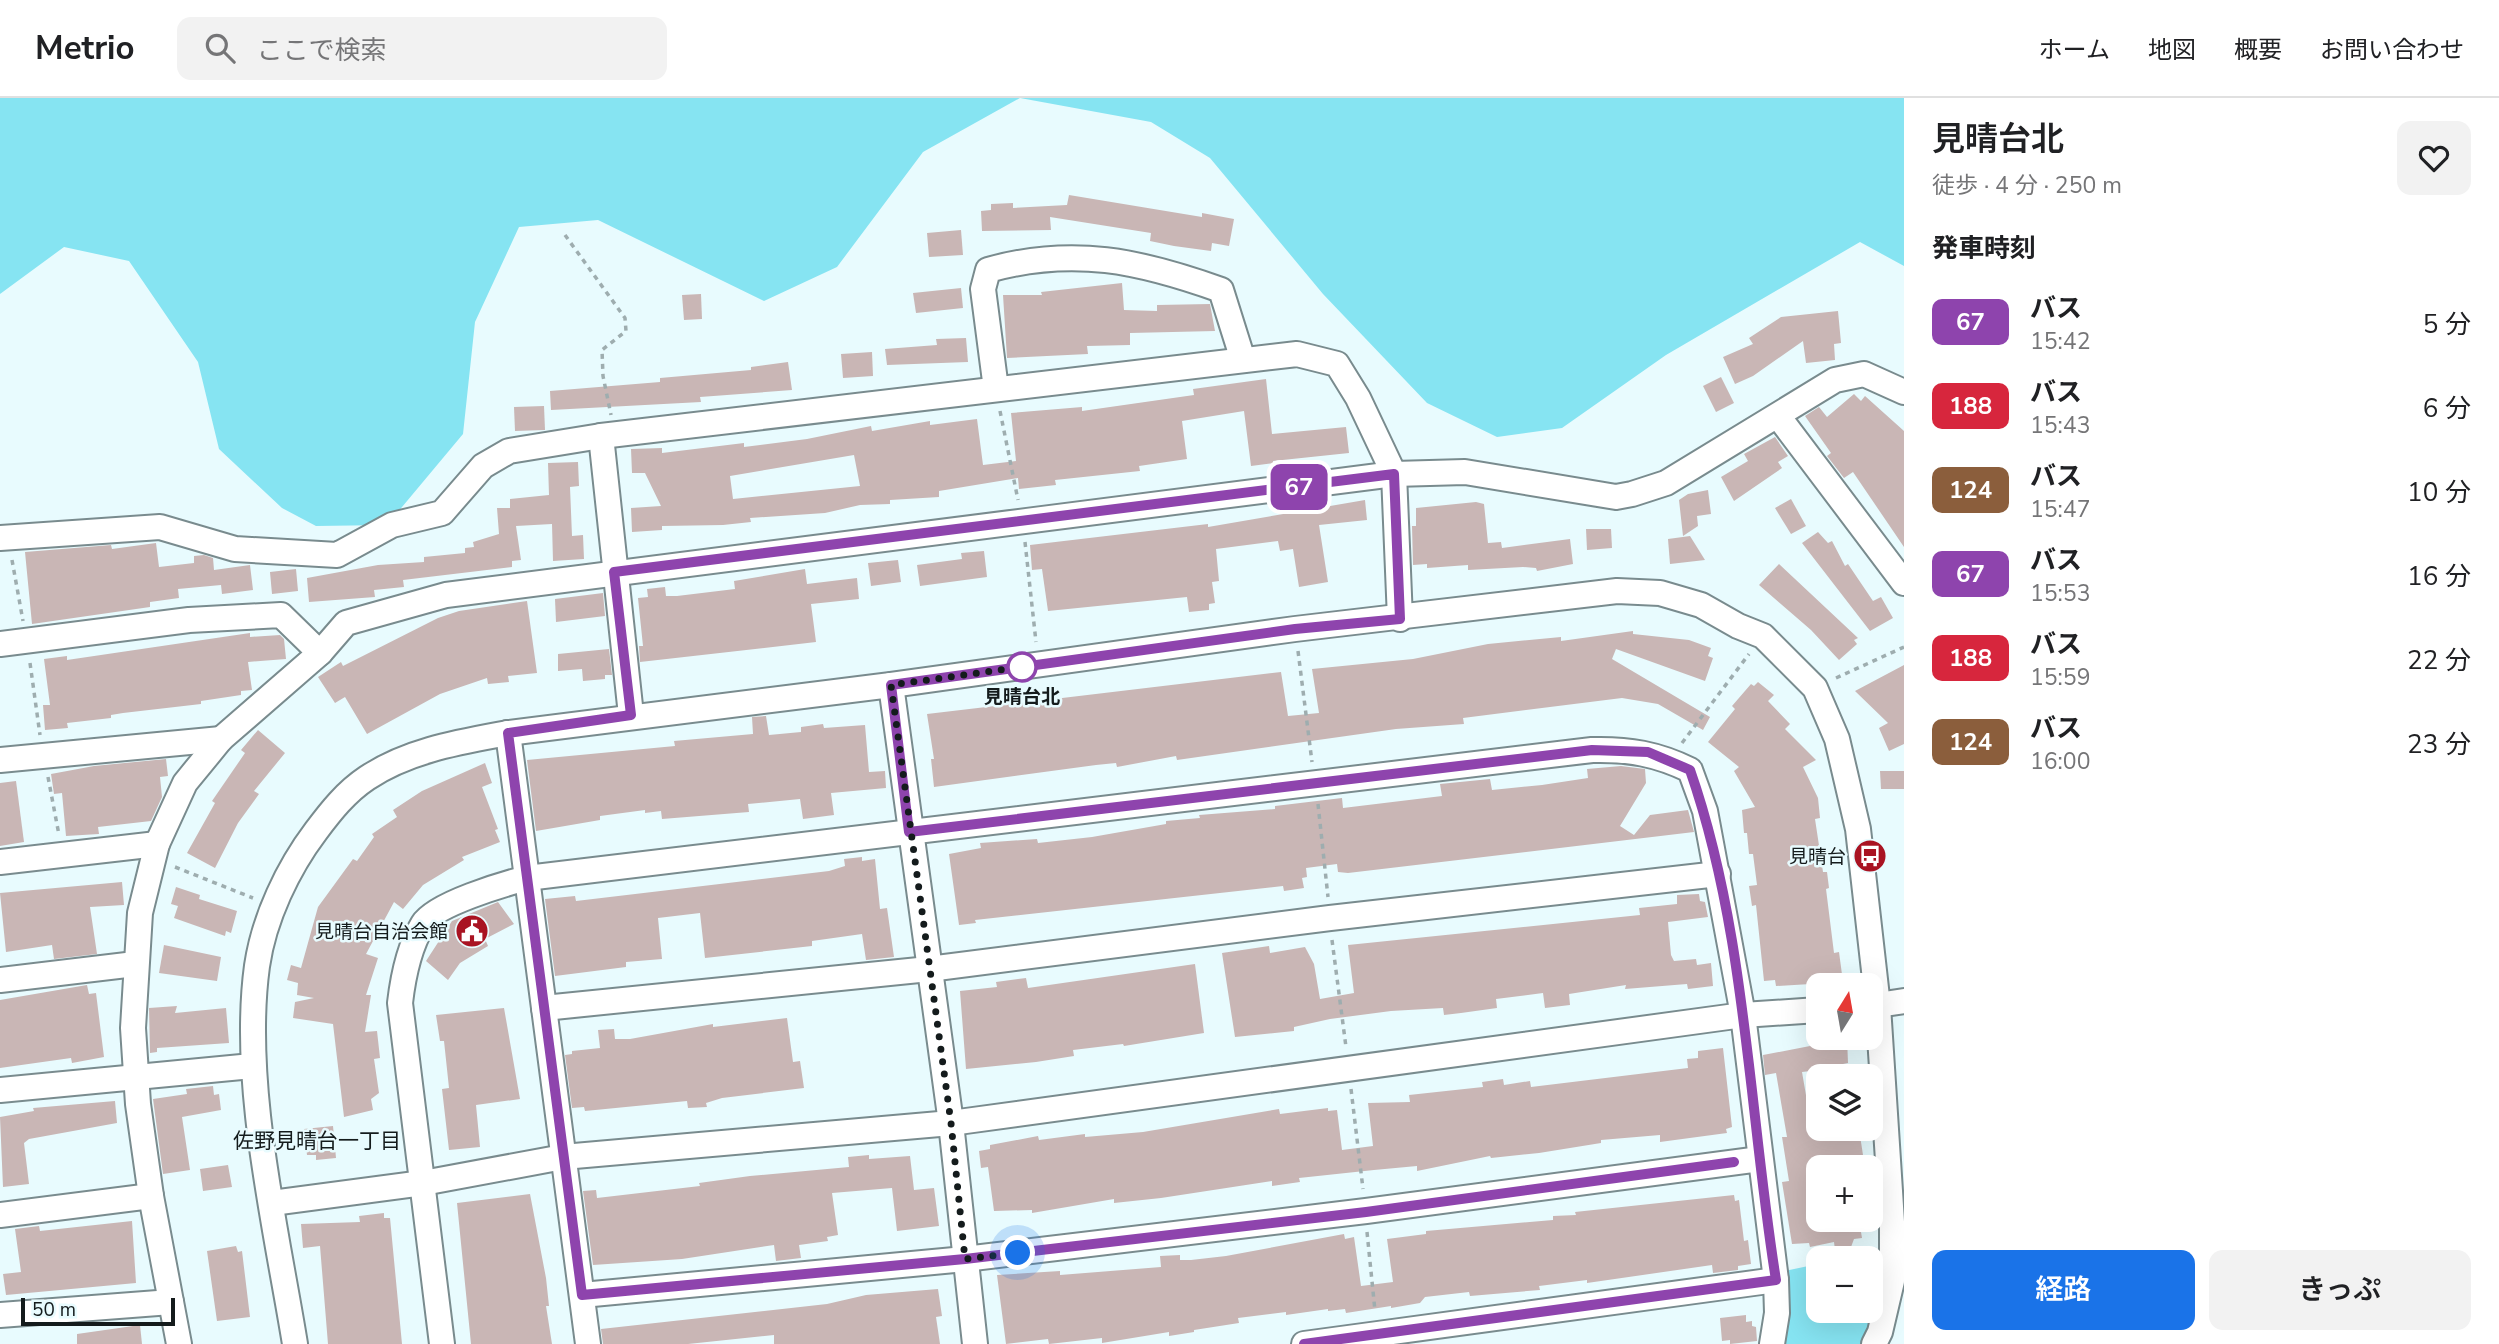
<!DOCTYPE html>
<html lang="ja">
<head>
<meta charset="utf-8">
<style>
  :root { --surface:#fff; --page:#f2f2f2; --text:#202124; --muted:#757577; --line:#e0e0e0; --accent:#1a73e8 }
  body { margin:0; font-family:"Nunito Sans","Noto Sans JP",sans-serif; background:var(--page); color:var(--text); height:100vh; display:flex; flex-direction:column; font-size:26px; white-space:nowrap }
  * { box-sizing:border-box; margin:0 }
  p { font-size:23px; color:var(--muted) }
  .icon { flex:none; width:38px; height:38px; fill:none; stroke:currentColor; stroke-width:2; stroke-linecap:round; stroke-linejoin:round }
  .map { position:relative; flex:1; overflow:hidden }
  .details { display:flex; flex-direction:column; background:var(--surface); width:595px }
  .details>* { flex:none }
  .badge { padding:0 14px; border-radius:10px; font-size:24px; line-height:46px }
  .needle { width:46px; rotate:11deg }
  .tools { position:absolute; left:1806px; top:875px; display:grid; gap:14px }
  .tools a { display:grid; place-items:center; width:77px; height:77px; border-radius:14px; background:var(--surface); box-shadow:0 7px 28px #0002; font-size:35px }
  .scale { position:absolute; left:21px; bottom:18px; width:154px; box-sizing:border-box; padding-left:7px; border:4px solid #141b1c; border-top:0; font-size:19px; line-height:24px; white-space:nowrap; color:#141b1c; -webkit-text-stroke:5px #e8fbfe; paint-order:stroke }
  .you { position:absolute; width:35px; height:35px; margin:-18px; border:5px solid #fff; border-radius:50%; background:#1a73e8; box-shadow:0 0 0 10px #1a73e833 }
  .map>.badge { position:absolute; translate:-50% -50%; box-shadow:0 0 0 4px #fff }
  h2 { padding:0 28px; font-size:26px; line-height:63px }
  .round { display:grid; place-items:center; flex:none; width:74px; height:74px; border-radius:14px; background:var(--page) }
  .headline { display:flex; align-items:center; justify-content:space-between; height:119px; padding:0 28px }
  h1 { font-size:33px; font-weight:600; line-height:52px }
  .primary-button { display:flex; gap:14px; margin-top:auto; padding:14px 28px }
  .primary-button a { flex:1; height:80px; border-radius:14px; background:var(--accent); color:#fff; font-size:28px; font-weight:600; line-height:80px; text-align:center }
  .primary-button a+a { background:var(--page); color:var(--text) }
  ul { padding:0; list-style:none }
  li { display:flex; align-items:center; gap:21px; height:84px; padding:0 28px }
  li div { flex:1 }
  li b { display:block; font-size:26px }
  li em { font-style:normal }
  li .badge { min-width:77px; font-weight:700; text-align:center }
  header { display:flex; align-items:center; gap:42px; box-sizing:border-box; height:98px; padding:0 35px; background:var(--surface); border-bottom:2px solid var(--line) }
  header strong { font-size:33px }
  nav { display:flex; gap:38px; margin-inline-start:auto; font-size:24px }
  .search { width:490px; height:63px; background:var(--page); display:flex; align-items:center; gap:18px; box-sizing:border-box; padding:0 24px; border-radius:14px; color:var(--muted); font-size:26px }
  main { display:flex; flex:1; min-height:0 }
  .map>svg:first-child { display:block }
  .green { fill:#86e4f2 }
  .building { fill:#c9b6b5; fill-rule:evenodd }
  .lines { fill:none; stroke-linecap:round; stroke-linejoin:round }
  .minor-casing { stroke:#798b8e; stroke-width:28 }
  .path { stroke:#9eadaf; stroke-width:3.5; stroke-dasharray:5 5; stroke-linecap:butt }
  .minor { stroke:#fff; stroke-width:24 }
  .line-casing { stroke:#fff; stroke-width:16 }
  .line { stroke:#8e44ad; stroke-width:10 }
  .walk { stroke:#141b1c; stroke-width:7; stroke-dasharray:0 12.6 }
  .stop-dot { fill:#fff; stroke:#8e44ad; stroke-width:3.5 }
  .labels { text-anchor:middle; stroke-width:5; stroke-linejoin:round; paint-order:stroke }
  .stop-label { font-size:19px; font-weight:bold; fill:#141b1c; stroke:#e8fbfe }
  .poi-label { font-size:19px; fill:#141b1c; stroke:#e8fbfe; text-anchor:end }
  .neighbourhood-label { font-size:21px; fill:#141b1c; stroke:#e8fbfe }
</style>
</head>
<body>
<header>
<strong>Metrio</strong>
<div class="search"><svg class="icon" aria-label="search" viewBox="0 0 24 24"><circle cx="10" cy="10" r="6"/><path d="M15 15l6 6"/></svg>ここで検索</div>
<nav><a>ホーム</a><a>地図</a><a>概要</a><a>お問い合わせ</a></nav>
</header>
<main>
<div class="map">
<svg width="1904" height="1246" viewBox="0 0 1904 1246">
  <rect width="100%" height="100%" fill="#e8fbfe"/>
  <g class="green">
    <polygon points="0,0 1904,0 1904,168 1860,144 1666,257 1562,330 1497,339 1427,305 1323,196 1210,60 1151,24 1020,0 923,54 837,169 764,203 598,122 519,129 475,224 463,336 387,427 316,428 282,410 219,351 198,264 129,163 64,149 0,196"/>
    <polygon points="1892,1151 1874,1246 1772,1246 1775,1175 1818,1166 1818,1213 1871,1213 1871,1160 1847,1160"/>
  </g>
  <g class="building">
    <polygon points="1069,97 1202,119 1202,115 1234,121 1229,148 1212,145 1211,153 1174,148 1150,143 1151,135 1050,119 1051,132 982,133 981,113 991,112 991,106 1013,105 1013,110 1067,107"/>
    <polygon points="961,132 963,157 929,159 927,135"/>
    <polygon points="1122,185 1124,212 1157,213 1157,207 1210,206 1215,233 1130,235 1130,247 1087,248 1088,256 1007,260 1003,197 1042,197 1041,194"/>
    <polygon points="961,190 963,210 916,215 913,195"/>
    <polygon points="701,196 702,221 684,222 682,197"/>
    <polygon points="1838,213 1841,245 1834,246 1835,262 1806,265 1803,243 1753,278 1735,286 1723,259 1753,246 1749,240 1781,219"/>
    <polygon points="966,240 968,264 887,267 885,251 937,247 936,241"/>
    <polygon points="872,254 873,278 843,280 841,256"/>
    <polygon points="788,264 792,292 700,299 701,304 551,312 550,293 660,284 660,280 751,272 751,269"/>
    <polygon points="1721,279 1734,305 1716,314 1703,288"/>
    <path d="M1266,281L1272,336L1346,329L1349,355L1273,363V365L1251,368L1244,313L1182,323L1187,361L1139,368L1140,373L1055,382L1056,387L1019,391L1018,380L939,393V399L890,402V406L860,407L825,415L750,420L751,424L723,427L662,428V432L632,434L631,410L661,408L645,375H632L631,351L662,350V355L744,345V349L807,341L871,328L872,333L930,323V327L977,321L983,367L1016,363L1011,315L1082,309V313L1194,297L1193,291ZM854,357L860,388L733,401L730,378Z"/>
    <polygon points="1854,296 1861,303 1865,298 1904,333 1904,449 1853,374 1844,380 1827,358 1831,355 1805,318 1819,309 1827,319"/>
    <polygon points="544,308 545,332 515,333 514,309"/>
    <polygon points="1775,339 1788,358 1778,364 1782,370 1734,403 1721,379 1748,363 1744,356"/>
    <polygon points="578,364 579,388 570,389 572,438 583,437 584,461 553,463 552,426 516,428 521,462 512,463 512,469 403,482 404,489 374,492 375,499 309,504 307,480 378,467 424,464 424,459 465,455 465,450 474,449 473,444 499,436 497,410 510,410 510,401 549,397 548,365"/>
    <polygon points="1708,392 1711,416 1697,418 1698,428 1683,438 1679,402 1688,396"/>
    <polygon points="1791,401 1806,428 1791,436 1775,410"/>
    <polygon points="1365,402 1367,422 1319,427 1328,484 1299,489 1293,451 1280,453 1278,443 1216,451 1219,483 1212,484 1215,505 1209,506 1209,512 1189,514 1187,499 1048,513 1042,471 1032,472 1030,447 1208,426 1208,429"/>
    <polygon points="1476,404 1484,406 1488,445 1501,444 1502,450 1570,441 1573,466 1537,473 1536,470 1523,469 1468,472 1468,467 1427,470 1427,466 1413,467 1412,428 1416,428 1416,410"/>
    <polygon points="1586,431 1611,431 1612,450 1587,452"/>
    <polygon points="1818,434 1828,445 1832,443 1845,468 1848,466 1873,503 1881,499 1893,520 1870,533 1802,445"/>
    <polygon points="1690,438 1705,462 1670,466 1668,441"/>
    <polygon points="156,445 159,469 194,465 194,458 204,457 213,460 214,472 250,467 253,492 222,496 221,487 178,491 179,500 150,504 150,509 32,526 25,454 111,447 112,451"/>
    <polygon points="984,453 987,479 920,488 917,467 962,461 961,455"/>
    <polygon points="898,462 901,484 871,488 868,465"/>
    <polygon points="1779,466 1858,540 1854,542 1857,546 1839,562 1811,532 1759,487"/>
    <polygon points="296,471 298,493 272,496 270,474"/>
    <polygon points="805,471 807,486 857,480 859,501 811,506 816,544 640,564 639,548 643,548 638,500 648,499 647,491 665,489 666,498 677,498 735,491 734,483"/>
    <polygon points="603,495 605,518 556,524 555,501"/>
    <polygon points="527,503 537,575 508,578 509,584 488,586 487,580 440,596 367,636 345,599 335,605 318,579 341,564 343,568 438,520 459,513"/>
    <polygon points="1633,533 1633,536 1689,542 1711,550 1708,558 1713,560 1705,583 1616,551 1612,561 1710,619 1703,632 1658,606 1622,600 1463,620 1464,626 1396,631 1177,662 1176,658 1117,669 1116,665 1096,667 934,689 931,661 934,661 927,616 1281,574 1288,618 1319,615 1312,571 1413,561 1488,546 1561,539 1561,543"/>
    <polygon points="250,535 250,539 280,537 284,541 286,561 248,564 252,592 241,593 241,597 201,603 201,606 123,615 111,617 111,620 67,625 68,630 45,632 43,607 50,607 44,561 67,558 67,562"/>
    <polygon points="609,551 612,577 605,577 605,581 583,583 582,571 558,573 558,556"/>
    <polygon points="1904,567 1904,646 1889,653 1879,630 1888,625 1855,593"/>
    <polygon points="1758,584 1774,597 1768,603 1790,626 1785,631 1816,662 1803,669 1818,700 1820,720 1815,721 1823,774 1827,774 1829,790 1826,791 1834,855 1839,854 1843,884 1776,888 1775,882 1764,883 1756,807 1752,808 1749,788 1757,787 1753,756 1749,756 1747,735 1744,735 1742,712 1755,709 1734,673 1739,669 1708,644 1735,611 1732,608 1751,586 1754,588"/>
    <polygon points="766,618 769,637 801,634 801,629 823,626 824,630 865,627 869,674 885,673 886,690 831,695 834,717 803,721 800,701 748,706 749,714 662,721 661,713 645,715 645,712 600,718 600,722 536,733 527,662 675,648 674,643 753,636 752,619"/>
    <polygon points="258,632 285,655 254,693 259,696 238,725 215,770 187,755 215,705 212,703 245,655 241,652"/>
    <polygon points="166,661 168,678 160,679 162,699 151,723 98,729 99,736 66,738 62,695 54,696 51,676 94,668"/>
    <polygon points="485,665 492,685 482,689 498,731 495,732 500,744 462,759 464,762 423,787 403,811 394,804 366,856 378,860 366,897 371,897 365,934 377,933 380,960 374,961 379,995 371,1001 373,1012 344,1019 333,926 293,920 295,904 314,900 297,897 298,885 287,882 291,867 301,870 318,809 353,761 357,763 374,739 372,736 397,719 393,712 422,693"/>
    <polygon points="1621,668 1645,671 1646,685 1620,728 1634,737 1650,717 1688,712 1694,734 1348,775 1338,774 1337,766 1306,770 1307,779 1302,780 1304,790 1284,793 1283,788 975,822 976,825 959,827 949,756 981,750 980,745 1037,741 1038,745 1092,739 1166,726 1166,723 1200,720 1199,717 1275,711 1275,708 1342,700 1343,710 1442,698 1440,686 1490,681 1492,692 1542,687 1588,680 1587,671"/>
    <polygon points="1880,673 1904,673 1904,691 1881,691"/>
    <polygon points="16,683 24,744 0,748 0,685"/>
    <polygon points="862,759 862,763 875,761 880,811 887,810 894,859 866,862 862,836 812,843 812,848 705,860 700,815 658,820 662,861 626,864 626,869 555,878 545,801 575,798 576,803 829,773 845,768 844,761"/>
    <polygon points="122,784 124,807 90,809 97,856 54,861 52,847 6,854 0,795"/>
    <polygon points="176,789 200,797 199,801 237,813 231,835 226,833 225,838 174,820 178,808 171,806"/>
    <polygon points="1699,796 1700,803 1705,804 1708,819 1668,824 1671,857 1674,863 1696,861 1697,867 1711,865 1713,888 1688,891 1687,886 1625,891 1626,887 1569,896 1570,907 1545,910 1543,895 1496,901 1497,910 1461,915 1444,917 1443,910 1391,913 1330,921 1294,929 1294,933 1235,939 1222,855 1269,848 1270,855 1305,849 1314,866 1320,901 1354,895 1348,847 1640,817 1639,810 1677,806 1677,797"/>
    <polygon points="498,804 514,826 485,841 488,848 460,865 448,882 426,863 452,823"/>
    <polygon points="164,847 221,859 217,883 159,875"/>
    <polygon points="1195,866 1204,935 1124,948 1123,946 1073,952 1074,958 1036,964 966,971 960,893 997,889 996,884 1026,880 1028,890"/>
    <polygon points="87,887 89,896 96,895 104,959 72,965 71,960 0,970 0,902"/>
    <polygon points="177,908 175,915 226,910 229,945 157,950 157,954 150,955 149,910"/>
    <polygon points="504,910 520,1001 476,1007 480,1049 449,1052 442,991 449,990 444,943 440,943 436,917"/>
    <polygon points="787,920 793,964 800,963 804,990 722,1000 706,1005 707,1009 688,1010 687,1003 585,1013 584,1009 572,1010 565,957 572,956 572,953 600,950 598,932 614,931 615,941 630,941 713,926 713,929"/>
    <polygon points="1847,940 1848,965 1838,967 1838,970 1802,974 1813,1038 1859,1031 1863,1057 1815,1064 1818,1122 1822,1125 1859,1122 1862,1140 1854,1141 1851,1149 1835,1152 1834,1144 1810,1149 1809,1145 1792,1146 1782,1084 1789,1083 1782,1039 1787,1039 1776,975 1765,977 1763,957 1810,948 1809,944"/>
    <polygon points="1723,950 1732,1029 1726,1031 1727,1035 1660,1044 1660,1037 1601,1042 1601,1045 1539,1055 1491,1060 1490,1058 1417,1073 1417,1068 1374,1072 1299,1080 1300,1084 1272,1088 1272,1083 1161,1100 1114,1105 1114,1101 1032,1115 1032,1112 994,1113 988,1069 981,1070 979,1053 990,1051 990,1047 1038,1038 1039,1042 1085,1036 1085,1039 1143,1034 1279,1011 1280,1016 1328,1010 1328,1013 1337,1012 1342,1052 1373,1048 1368,1005 1410,1004 1409,997 1483,989 1482,984 1503,981 1504,987 1530,983 1531,989 1688,970 1687,961 1698,960 1698,953"/>
    <polygon points="213,988 214,997 219,996 221,1012 182,1019 190,1072 163,1076 153,1001 187,996 186,991"/>
    <polygon points="115,1003 117,1025 29,1041 24,1045 29,1086 3,1089 0,1019 34,1013 33,1010"/>
    <polygon points="333,1028 336,1060 316,1062 316,1057 307,1057 304,1031"/>
    <polygon points="869,1057 869,1061 910,1058 914,1092 934,1090 939,1128 897,1133 892,1090 832,1095 838,1137 827,1139 828,1143 799,1147 801,1160 776,1163 774,1147 682,1161 593,1167 583,1093 596,1092 597,1100 700,1088 699,1085 750,1078 849,1069 848,1059"/>
    <polygon points="228,1067 232,1089 203,1093 200,1071"/>
    <polygon points="530,1096 546,1180 549,1208 546,1208 552,1246 471,1246 457,1105"/>
    <polygon points="1734,1097 1735,1103 1739,1102 1744,1143 1748,1142 1751,1166 1738,1168 1738,1172 1713,1175 1712,1167 1587,1185 1587,1182 1539,1188 1540,1192 1470,1198 1469,1194 1425,1199 1420,1205 1391,1210 1391,1208 1346,1215 1345,1211 1328,1213 1328,1211 1286,1217 1286,1214 1238,1220 1239,1225 1194,1232 1194,1234 1169,1238 1169,1234 1102,1245 1102,1240 1049,1246 1048,1241 1006,1246 997,1177 1060,1173 1060,1177 1161,1169 1160,1158 1180,1157 1180,1162 1191,1162 1226,1158 1344,1136 1345,1141 1354,1139 1361,1188 1393,1184 1387,1141 1426,1136 1426,1133 1553,1122 1553,1118 1576,1117 1575,1114"/>
    <polygon points="384,1115 384,1120 390,1120 402,1246 328,1246 320,1148 303,1150 301,1126 360,1124 359,1118"/>
    <polygon points="132,1123 136,1185 6,1197 3,1176 21,1174 15,1131 39,1128 40,1133"/>
    <polygon points="236,1148 238,1154 242,1153 250,1219 217,1223 207,1153"/>
    <polygon points="938,1191 942,1218 936,1219 940,1246 774,1246 774,1237 688,1246 603,1246 601,1231 827,1206 866,1197"/>
    <polygon points="1746,1217 1746,1224 1752,1223 1752,1228 1756,1229 1757,1243 1730,1246 1730,1242 1722,1243 1720,1220"/>
    <polygon points="140,1227 142,1246 77,1246 77,1236"/>
  </g>
  <g class="lines">
    <defs>
      <g id="minor">
        <path d="M996,291L983,191L988,172C1073,148 1140,163 1221,192L1243,262"/>
        <polyline points="1778,318 1904,485"/>
        <polyline points="601,338 631,617"/>
        <polyline points="0,440 160,429 235,451 337,457 392,427 442,415 483,368 509,353 601,338 1297,256 1337,266 1358,300 1394,376 1400,521"/>
        <polyline points="0,546 189,522 281,517 320,555"/>
        <polyline points="891,587 951,1025 975,1246"/>
        <polyline points="508,635 588,1246"/>
        <polyline points="0,662 221,641"/>
        <polyline points="0,764 157,746"/>
        <polyline points="0,882 135,866"/>
        <polyline points="1871,908 1904,903"/>
        <polyline points="544,910 929,871 1330,820 1718,776"/>
        <polyline points="0,992 252,968"/>
        <polyline points="272,1105 423,1085 563,1059 951,1025 1743,917 1818,912"/>
        <polyline points="0,1117 151,1098"/>
        <polyline points="582,1197 965,1161 1366,1113 1760,1061"/>
        <polyline points="0,1217 171,1204"/>
        <polyline points="179,1246 151,1098 138,1006 133,930 140,815 157,746 185,685 221,641 320,555 346,525 446,497 1394,376 1465,374 1616,399 1632,396 1666,385 1835,282 1864,276 1904,294"/>
        <path d="M295,1246C276,1129 241,985 257,868C264,820 288,770 316,733C331,713 346,694 367,680C409,652 460,644 508,635L891,587L1295,531L1617,493L1660,495L1701,507L1738,528L1763,538L1815,590L1837,641L1858,731L1878,908L1892,1124V1183L1880,1234L1874,1246"/>
        <path d="M442,1246L400,905C403,879 409,849 423,826C435,806 504,786 527,780L1592,652C1629,651 1657,656 1690,672L1705,713L1743,917L1776,1182L1777,1215L1772,1246"/>
        <polyline points="1304,1246 1776,1182"/>
      </g>
    </defs>
    <use href="#minor" class="minor-casing"/>
    <g class="path">
      <polyline points="565,137 625,220 626,233 602,252 603,278 611,317"/>
      <polyline points="1000,313 1018,402"/>
      <polyline points="1025,444 1036,544"/>
      <polyline points="12,462 23,523"/>
      <polyline points="1298,553 1312,664"/>
      <polyline points="30,565 40,637"/>
      <polyline points="1836,580 1904,549"/>
      <polyline points="1682,645 1749,556"/>
      <polyline points="48,679 59,737"/>
      <polyline points="1318,706 1328,799"/>
      <polyline points="175,769 253,800"/>
      <polyline points="1332,842 1346,949"/>
      <polyline points="1351,991 1363,1091"/>
      <polyline points="1367,1134 1375,1213"/>
    </g>
    <use href="#minor" class="minor"/>
  </g>
  <g class="lines">
    <defs>
      <path id="line" d="M1304,1246L1776,1182C1749,1015 1746,832 1690,672L1648,654L1592,652L909,734L891,587L1295,531L1400,521L1394,376L614,474L631,617L508,635L582,1197L965,1161L1366,1114L1734,1064"/>
    </defs>
    <use href="#line" class="line-casing"/>
    <use href="#line" class="line"/>
    <polyline class="walk" points="1018,1155 965,1161 951,1025 891,587 1022,569"/>
  </g>
  <defs>
    <symbol id="bus-disc" viewBox="-11 -11 22 22"><circle r="9.5" fill="#a91322" stroke="#e8fbfe"/><path d="M-5-6H5V4H4V6H2V4H-2V6H-4V4H-5ZM-3.5-4V0h7V-4ZM-3.5 1.2v1.5H-2V1.2ZM2 1.2v1.5H3.5V1.2Z" fill="#fff"/></symbol>
    <symbol id="civic-disc" viewBox="-11 -11 22 22"><circle r="9.5" fill="#a91322" stroke="#e8fbfe"/><path d="M-.6-6.5H3V-4.5H.6V-3L4-1V1h2V6H-6V1h2V-1L-.6-3ZM-1.2 2.5V6h2.4V2.5Z" fill="#fff"/></symbol>
  </defs>
  <g fill-rule="evenodd">
    <use href="#bus-disc" x="1851" y="739" width="38" height="38"/>
    <use href="#civic-disc" x="453" y="814" width="38" height="38"/>
  </g>
  <circle class="stop-dot" cx="1022" cy="569" r="14"/>
  <g class="labels">
    <g class="stop-label">
      <text x="1022" y="605">見晴台北</text>
    </g>
    <g class="poi-label">
      <text x="1846" y="765">見晴台</text>
      <text x="448" y="840">見晴台自治会館</text>
    </g>
    <g class="neighbourhood-label">
      <text x="317" y="1050">佐野見晴台一丁目</text>
    </g>
  </g>
</svg>
<div class="tools">
<a><svg class="needle" viewBox="-14 -14 28 28"><path d="M0-13l5 13h-10z" fill="#e53935"/><path d="M0 13l5-13h-10z" fill="#757577"/></svg></a>
<a><svg class="icon" aria-label="layers" viewBox="0 0 24 24"><path d="M12 4l9 5-9 5-9-5zM3 14l9 5 9-5"/></svg></a>
<a>+</a>
<a>−</a>
</div>
<div class="scale">50 m</div>
<div class="you" style="left:1018px;top:1155px"></div>
<b class="badge" style="left:1299px;top:389px;background:#8e44ad;color:#fff">67</b>
</div>
<section class="details">
<div class="headline"><div><h1>見晴台北</h1><p>徒歩 · 4 分 · 250 m</p></div><a class="round"><svg class="icon" aria-label="heart" viewBox="0 0 24 24"><path d="M12 20l-8-8c-3-5 5-10 8-4 3-6 11-1 8 4z"/></svg></a></div>
<h2>発車時刻</h2>
<ul>
<li><span class="badge" style="background:#8e44ad;color:#fff">67</span><div><b>バス</b><p>15:42</p></div><em>5 分</em></li>
<li><span class="badge" style="background:#d7263d;color:#fff">188</span><div><b>バス</b><p>15:43</p></div><em>6 分</em></li>
<li><span class="badge" style="background:#8b5e3c;color:#fff">124</span><div><b>バス</b><p>15:47</p></div><em>10 分</em></li>
<li><span class="badge" style="background:#8e44ad;color:#fff">67</span><div><b>バス</b><p>15:53</p></div><em>16 分</em></li>
<li><span class="badge" style="background:#d7263d;color:#fff">188</span><div><b>バス</b><p>15:59</p></div><em>22 分</em></li>
<li><span class="badge" style="background:#8b5e3c;color:#fff">124</span><div><b>バス</b><p>16:00</p></div><em>23 分</em></li>
</ul>
<div class="primary-button"><a>経路</a><a>きっぷ</a></div>
</section>
</main>
</body>
</html>
